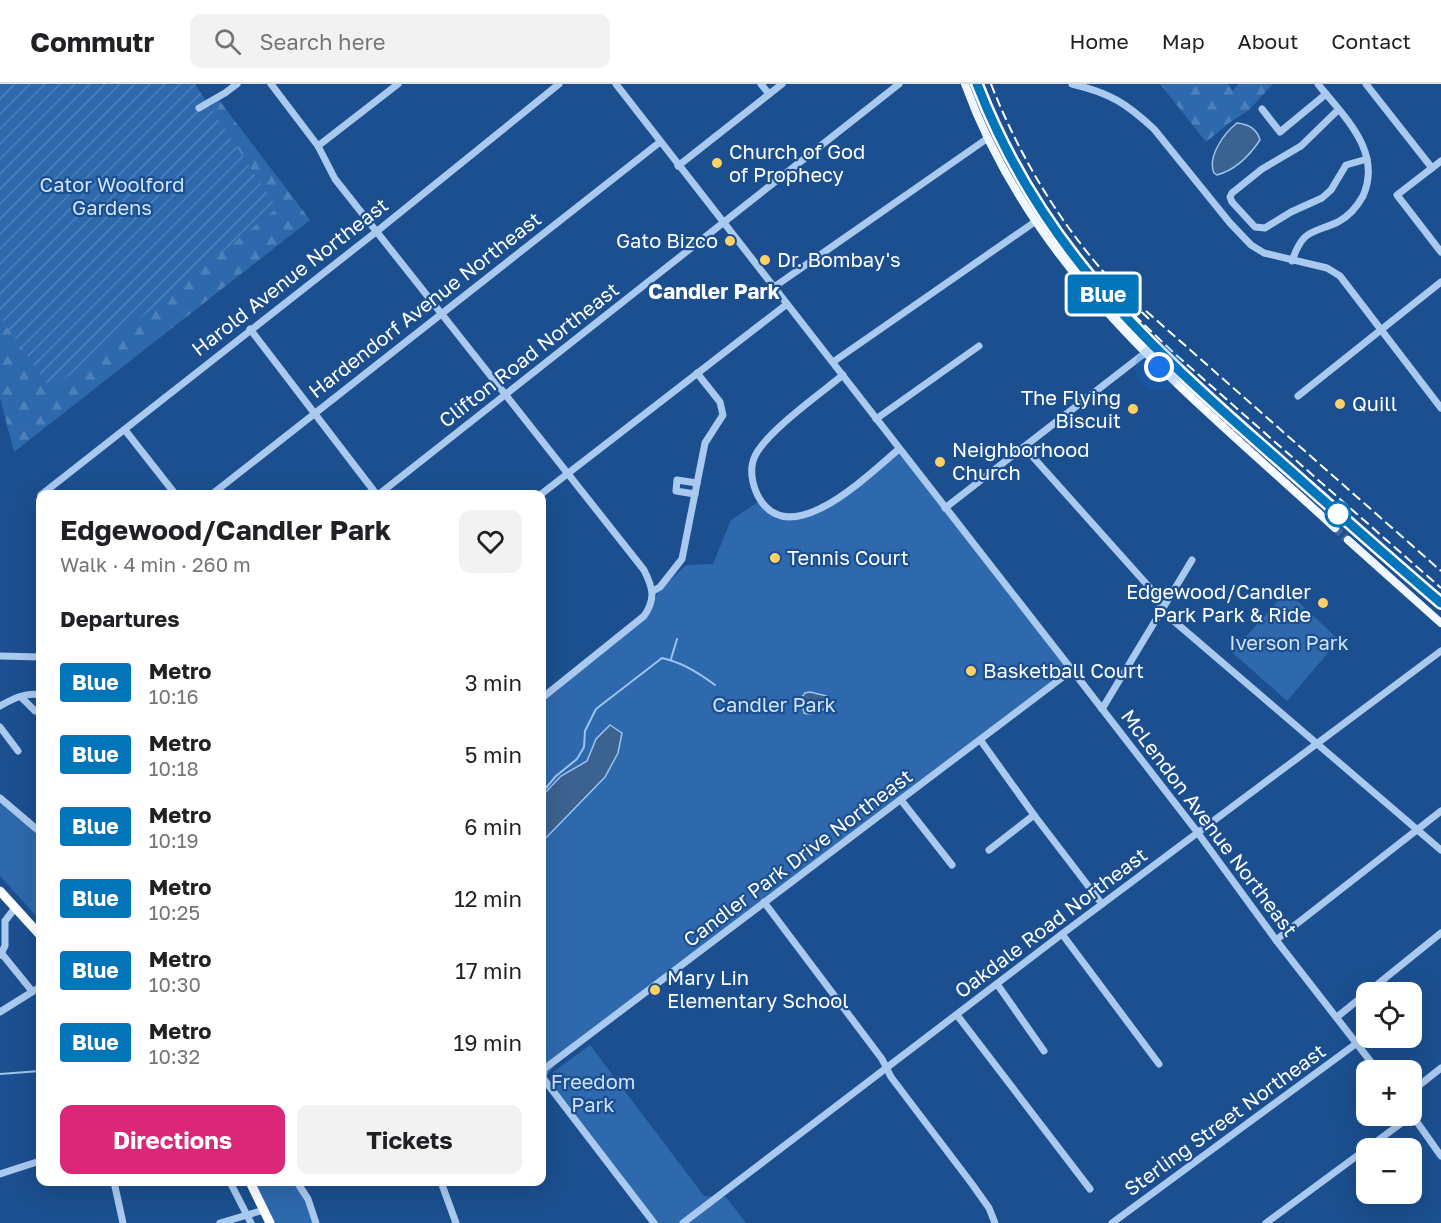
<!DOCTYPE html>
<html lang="en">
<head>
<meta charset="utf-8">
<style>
  :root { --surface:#fff; --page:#f2f2f2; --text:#202124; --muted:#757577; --line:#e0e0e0; --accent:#db2777 }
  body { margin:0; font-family:"Golos Text",sans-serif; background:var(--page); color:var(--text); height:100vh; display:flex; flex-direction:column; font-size:22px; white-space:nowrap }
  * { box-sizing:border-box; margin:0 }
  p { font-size:20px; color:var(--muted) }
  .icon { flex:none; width:33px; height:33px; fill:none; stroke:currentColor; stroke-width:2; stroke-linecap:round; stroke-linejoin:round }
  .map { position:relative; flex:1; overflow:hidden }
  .drawer { position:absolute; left:36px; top:406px; width:510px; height:696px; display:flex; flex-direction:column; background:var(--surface); border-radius:12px; box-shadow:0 6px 24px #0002 }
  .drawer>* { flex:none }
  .badge { padding:0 12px; border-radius:4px; font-size:21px; line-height:39px }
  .controls { position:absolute; left:1356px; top:898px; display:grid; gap:12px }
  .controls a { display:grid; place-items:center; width:66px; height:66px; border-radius:12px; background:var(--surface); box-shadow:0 6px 24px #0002; font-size:30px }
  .you { position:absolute; width:30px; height:30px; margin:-15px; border:4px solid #fff; border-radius:50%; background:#1a73e8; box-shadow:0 0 0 9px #1a73e833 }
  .map>.badge { position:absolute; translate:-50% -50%; box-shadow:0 0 0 3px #fff }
  h2 { padding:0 24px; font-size:22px; line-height:54px }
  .round { display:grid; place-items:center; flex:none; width:63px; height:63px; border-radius:12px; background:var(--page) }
  .summary { display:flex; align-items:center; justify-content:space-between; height:102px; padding:0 24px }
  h1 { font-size:28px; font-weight:700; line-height:45px }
  .action { display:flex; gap:12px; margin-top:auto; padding:12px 24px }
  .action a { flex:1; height:69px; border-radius:12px; background:var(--accent); color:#fff; font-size:24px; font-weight:700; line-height:69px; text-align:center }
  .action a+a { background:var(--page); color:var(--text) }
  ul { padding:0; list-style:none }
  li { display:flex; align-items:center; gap:18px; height:72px; padding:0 24px }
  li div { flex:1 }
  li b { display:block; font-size:22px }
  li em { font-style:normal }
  li .badge { min-width:66px; font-weight:700; text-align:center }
  header { display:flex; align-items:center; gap:36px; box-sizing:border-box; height:84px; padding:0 30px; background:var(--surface); border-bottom:2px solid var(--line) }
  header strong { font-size:28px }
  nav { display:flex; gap:33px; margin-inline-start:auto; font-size:21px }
  .search { width:420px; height:54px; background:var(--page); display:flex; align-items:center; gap:15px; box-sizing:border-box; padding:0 21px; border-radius:12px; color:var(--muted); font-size:22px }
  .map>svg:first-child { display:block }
  .forest { fill:url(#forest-firs) }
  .park { fill:#2e69ad }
  .garden { fill:url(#garden-furrows) }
  .water { fill:#3c6290; stroke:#9cc4f0; stroke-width:1.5 }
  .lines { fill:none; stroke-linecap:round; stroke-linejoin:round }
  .stream { stroke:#9cc4f0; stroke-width:2 }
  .major-tunnel { stroke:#3d69a0; stroke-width:8; stroke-dasharray:8 4; stroke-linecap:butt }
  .minor { stroke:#a9c9ee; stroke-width:7 }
  .major { stroke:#f0f6ff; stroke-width:8 }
  .highway { stroke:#fff; stroke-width:9 }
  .rail { stroke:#fff; stroke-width:2; stroke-dasharray:10 4.5; stroke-linecap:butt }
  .line-casing { stroke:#fff; stroke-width:14 }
  .line { stroke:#0274ba; stroke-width:9 }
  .walk { stroke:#fff; stroke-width:6; stroke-dasharray:0 10.8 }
  .poi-dot { fill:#ffd166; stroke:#1b4f8f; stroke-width:2 }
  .stop-dot { fill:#fff; stroke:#0274ba; stroke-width:3 }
  .labels { text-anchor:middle; stroke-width:4.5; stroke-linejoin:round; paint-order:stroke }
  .poi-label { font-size:20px; fill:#fff; stroke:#1b4f8f; text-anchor:start }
  .park-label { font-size:20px; fill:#cfe3fa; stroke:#1b4f8f }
  .street-label { font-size:20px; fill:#fff; stroke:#1b4f8f }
  .neighbourhood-label { font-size:21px; font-weight:bold; fill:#fff; stroke:#1b4f8f }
</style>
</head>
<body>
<header>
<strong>Commutr</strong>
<div class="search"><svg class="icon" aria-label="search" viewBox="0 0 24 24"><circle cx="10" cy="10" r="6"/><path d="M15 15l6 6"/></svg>Search here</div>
<nav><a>Home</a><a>Map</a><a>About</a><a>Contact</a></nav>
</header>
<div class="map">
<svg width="1441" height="1139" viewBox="0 0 1441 1139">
  <defs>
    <pattern id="forest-firs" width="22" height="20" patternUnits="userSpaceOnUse" patternTransform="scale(1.5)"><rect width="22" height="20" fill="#2e69ad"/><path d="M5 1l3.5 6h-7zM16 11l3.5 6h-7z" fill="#4d80b9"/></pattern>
    <pattern id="garden-furrows" width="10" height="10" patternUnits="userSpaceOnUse" patternTransform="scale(1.5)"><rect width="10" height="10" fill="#2e69ad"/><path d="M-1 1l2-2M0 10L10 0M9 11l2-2" fill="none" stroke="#4d80b9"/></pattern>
  </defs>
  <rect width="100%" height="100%" fill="#1b4f8f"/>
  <g class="forest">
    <polygon points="1160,0 1228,0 1233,7 1238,0 1273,0 1249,26 1229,39 1206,58"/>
    <polygon points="219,16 310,136 14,368 0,314 0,76 148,72"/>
  </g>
  <g class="park">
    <path d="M898,367L1071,588L555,981L542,998V615L646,533L658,508L686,481L713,480L731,436L758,418C765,423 774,431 782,433C822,442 869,391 898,367Z"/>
    <polygon points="1287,507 1339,556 1287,617 1232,568"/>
    <polygon points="0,718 40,751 40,836 0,792"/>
    <polygon points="590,961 704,1112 726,1113 746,1139 658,1139 552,999 553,988"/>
    <polygon points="253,1098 298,1098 314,1139 272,1139 262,1113"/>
  </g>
  <polygon class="garden" points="0,0 195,0 277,124 51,306 0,233"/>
  <g class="water">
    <path d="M1237,39C1248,40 1257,45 1260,56C1250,71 1235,86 1217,91L1214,89C1207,73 1224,49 1237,39Z"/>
    <path d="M810,608L827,612L829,621C824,626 811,632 804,629L801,614L805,609Z"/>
    <polygon points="610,641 622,649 618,669 605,693 542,758 542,712 561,692 587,677 596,655"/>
  </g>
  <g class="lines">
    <g class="stream">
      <polyline points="671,575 677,555"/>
      <path d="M542,712L545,705L556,692L577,675L584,663L585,647L596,625L662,574C682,578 699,589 715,601"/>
      <polyline points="0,990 40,987"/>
    </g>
    <polyline class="major-tunnel" points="1335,444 1348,456"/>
    <g class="minor">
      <path d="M271,0L318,62L335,95L644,486C653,504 656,515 644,532L542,614"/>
      <polyline points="616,0 1072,586 1195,745 1276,856 1378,987"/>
      <polyline points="761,0 769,10"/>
      <path d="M1072,0C1110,9 1126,19 1154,45L1230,139L1251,161L1264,169L1327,184L1340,192L1441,324"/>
      <polyline points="1366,0 1432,84"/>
      <polyline points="199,24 225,9 237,0"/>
      <polyline points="1262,25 1280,48 1326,10"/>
      <polyline points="1338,26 1301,62 1262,85 1232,109 1230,113 1232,118 1255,143 1265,144 1291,128 1322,114 1331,106 1346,81 1367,75"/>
      <polyline points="318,62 398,0"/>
      <polyline points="1441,77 1397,111 1441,168"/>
      <polyline points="678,82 782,0"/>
      <path d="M1292,177C1303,145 1311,150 1338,138C1349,132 1357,123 1363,112C1383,67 1343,32 1318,0"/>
      <polyline points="774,203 988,54"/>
      <polyline points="250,245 377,411"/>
      <polyline points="833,278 1036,137"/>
      <path d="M843,291C821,309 766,348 755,372C749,384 752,400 758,412C789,471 870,389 899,365"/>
      <polyline points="1298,312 1441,198"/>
      <polyline points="876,335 979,262"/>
      <polyline points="125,346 176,411"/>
      <polyline points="1024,363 1159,514 1161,526 1441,766"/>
      <polyline points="695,410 676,407 677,396 697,399"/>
      <polyline points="41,411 381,144 559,0"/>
      <polyline points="211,411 660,58"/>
      <polyline points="378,411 899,0"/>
      <polyline points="540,411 787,220"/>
      <polyline points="945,424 1145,269"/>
      <polyline points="653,507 660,503 682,475 705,359 723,331 720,318 697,289"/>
      <polyline points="0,572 40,573"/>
      <polyline points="21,613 35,627 40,624"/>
      <path d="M0,622C12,615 26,608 40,611"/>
      <polyline points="1102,625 1192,476"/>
      <polyline points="0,643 18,667"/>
      <polyline points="981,657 1034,731 1102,820"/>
      <polyline points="0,714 40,748"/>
      <polyline points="901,716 952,781"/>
      <polyline points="989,766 1034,731"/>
      <polyline points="764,818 882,975 891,993 972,1100 989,1124 995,1139"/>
      <polyline points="1062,850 1159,980"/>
      <polyline points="1276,856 1441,727"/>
      <polyline points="2,870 32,907"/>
      <polyline points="0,871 5,862 5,837 15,824"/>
      <polyline points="997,900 1044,967"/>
      <polyline points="0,928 40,903"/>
      <polyline points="957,931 1090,1105"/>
      <polyline points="1337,933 1441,849"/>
      <polyline points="1412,1007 1441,984"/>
      <polyline points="1412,1031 1441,1072"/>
      <polyline points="0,1090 40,1077"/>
      <polyline points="114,1098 123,1139"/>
      <polyline points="230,1098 251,1139"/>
      <polyline points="297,1098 308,1115 316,1139"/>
      <polyline points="441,1098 456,1139"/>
      <polyline points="220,1139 264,1126"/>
      <polyline points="654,1139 543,994 544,985 1072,586"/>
      <polyline points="683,1139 1062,850 1441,567"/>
      <polyline points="1112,1139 1357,959"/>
      <polyline points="1266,1139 1411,1032"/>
    </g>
    <g class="major">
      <path d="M965,0C1035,193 1190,310 1335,444"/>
      <polyline points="1348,456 1441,539"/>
    </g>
    <g class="highway">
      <polyline points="0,807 40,851"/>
      <polyline points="250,1098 270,1139"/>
    </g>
    <g class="rail">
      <path d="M977,0C1039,161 1144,258 1270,369C1327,419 1383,470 1441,519"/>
      <path d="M991,0C1026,89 1078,169 1149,235"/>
      <polyline points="1146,227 1441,487"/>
      <polyline points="1134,231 1175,270 1441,504"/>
    </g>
  </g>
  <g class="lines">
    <defs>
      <path id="line" d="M977,0C1037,156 1137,252 1260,360C1320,413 1380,467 1441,519"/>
    </defs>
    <use href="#line" class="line-casing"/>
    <use href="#line" class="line"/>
    <polyline class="walk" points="1159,283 1334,442 1338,430"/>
  </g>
  <g class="poi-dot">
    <circle cx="717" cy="79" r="6"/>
    <circle cx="730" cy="157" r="6"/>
    <circle cx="765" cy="176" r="6"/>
    <circle cx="1340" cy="320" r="6"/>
    <circle cx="1133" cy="325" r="6"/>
    <circle cx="940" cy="378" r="6"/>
    <circle cx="775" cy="474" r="6"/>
    <circle cx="1323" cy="519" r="6"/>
    <circle cx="971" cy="587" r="6"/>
    <circle cx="655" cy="906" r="6"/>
  </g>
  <circle class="stop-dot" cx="1338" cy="430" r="12"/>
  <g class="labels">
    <g class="poi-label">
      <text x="729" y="75">Church of God<tspan x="729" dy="23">of Prophecy</tspan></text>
      <text x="718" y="164" text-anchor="end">Gato Bizco</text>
      <text x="777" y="183">Dr. Bombay's</text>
      <text x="1121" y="321" text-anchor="end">The Flying<tspan x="1121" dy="23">Biscuit</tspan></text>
      <text x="1352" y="327">Quill</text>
      <text x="952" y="373">Neighborhood<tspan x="952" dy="23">Church</tspan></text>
      <text x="787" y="481">Tennis Court</text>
      <text x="1311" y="515" text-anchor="end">Edgewood/Candler<tspan x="1311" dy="23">Park Park &amp; Ride</tspan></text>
      <text x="983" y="594">Basketball Court</text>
      <text x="667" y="901">Mary Lin<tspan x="667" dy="23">Elementary School</tspan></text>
    </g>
    <g class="park-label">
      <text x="112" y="108">Cator Woolford<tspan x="112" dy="23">Gardens</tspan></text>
      <text x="1289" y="566">Iverson Park</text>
      <text x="774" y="628">Candler Park</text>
      <text x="593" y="1005">Freedom<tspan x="593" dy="23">Park</tspan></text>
    </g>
    <g class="street-label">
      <text transform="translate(290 193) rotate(-38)" y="7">Harold Avenue Northeast</text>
      <text transform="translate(425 221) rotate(-38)" y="7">Hardendorf Avenue Northeast</text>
      <text transform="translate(529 271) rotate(-38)" y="7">Clifton Road Northeast</text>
      <text transform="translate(1209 739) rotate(53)" y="7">McLendon Avenue Northeast</text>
      <text transform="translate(798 774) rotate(-37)" y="7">Candler Park Drive Northeast</text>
      <text transform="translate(1051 839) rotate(-37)" y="7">Oakdale Road Northeast</text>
      <text transform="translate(1225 1036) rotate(-36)" y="7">Sterling Street Northeast</text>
    </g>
    <g class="neighbourhood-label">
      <text x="714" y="215">Candler Park</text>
    </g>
  </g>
</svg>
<div class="controls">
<a><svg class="icon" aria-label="locate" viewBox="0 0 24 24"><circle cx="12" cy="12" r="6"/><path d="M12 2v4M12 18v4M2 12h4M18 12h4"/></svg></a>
<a>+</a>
<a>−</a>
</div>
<div class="you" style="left:1159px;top:283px"></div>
<b class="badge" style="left:1103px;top:210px;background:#0274ba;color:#fff">Blue</b>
<section class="drawer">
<div class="summary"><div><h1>Edgewood/Candler Park</h1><p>Walk · 4 min · 260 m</p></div><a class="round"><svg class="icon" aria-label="heart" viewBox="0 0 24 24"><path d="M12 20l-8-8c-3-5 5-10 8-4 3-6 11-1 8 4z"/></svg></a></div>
<h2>Departures</h2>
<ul>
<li><span class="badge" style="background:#0274ba;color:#fff">Blue</span><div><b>Metro</b><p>10:16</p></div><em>3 min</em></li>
<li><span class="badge" style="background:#0274ba;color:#fff">Blue</span><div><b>Metro</b><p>10:18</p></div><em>5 min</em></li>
<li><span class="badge" style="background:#0274ba;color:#fff">Blue</span><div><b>Metro</b><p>10:19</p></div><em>6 min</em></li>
<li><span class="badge" style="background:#0274ba;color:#fff">Blue</span><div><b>Metro</b><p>10:25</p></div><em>12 min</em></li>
<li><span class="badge" style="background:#0274ba;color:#fff">Blue</span><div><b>Metro</b><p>10:30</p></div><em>17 min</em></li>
<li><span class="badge" style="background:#0274ba;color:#fff">Blue</span><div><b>Metro</b><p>10:32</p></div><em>19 min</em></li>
</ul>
<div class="action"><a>Directions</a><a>Tickets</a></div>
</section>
</div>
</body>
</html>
